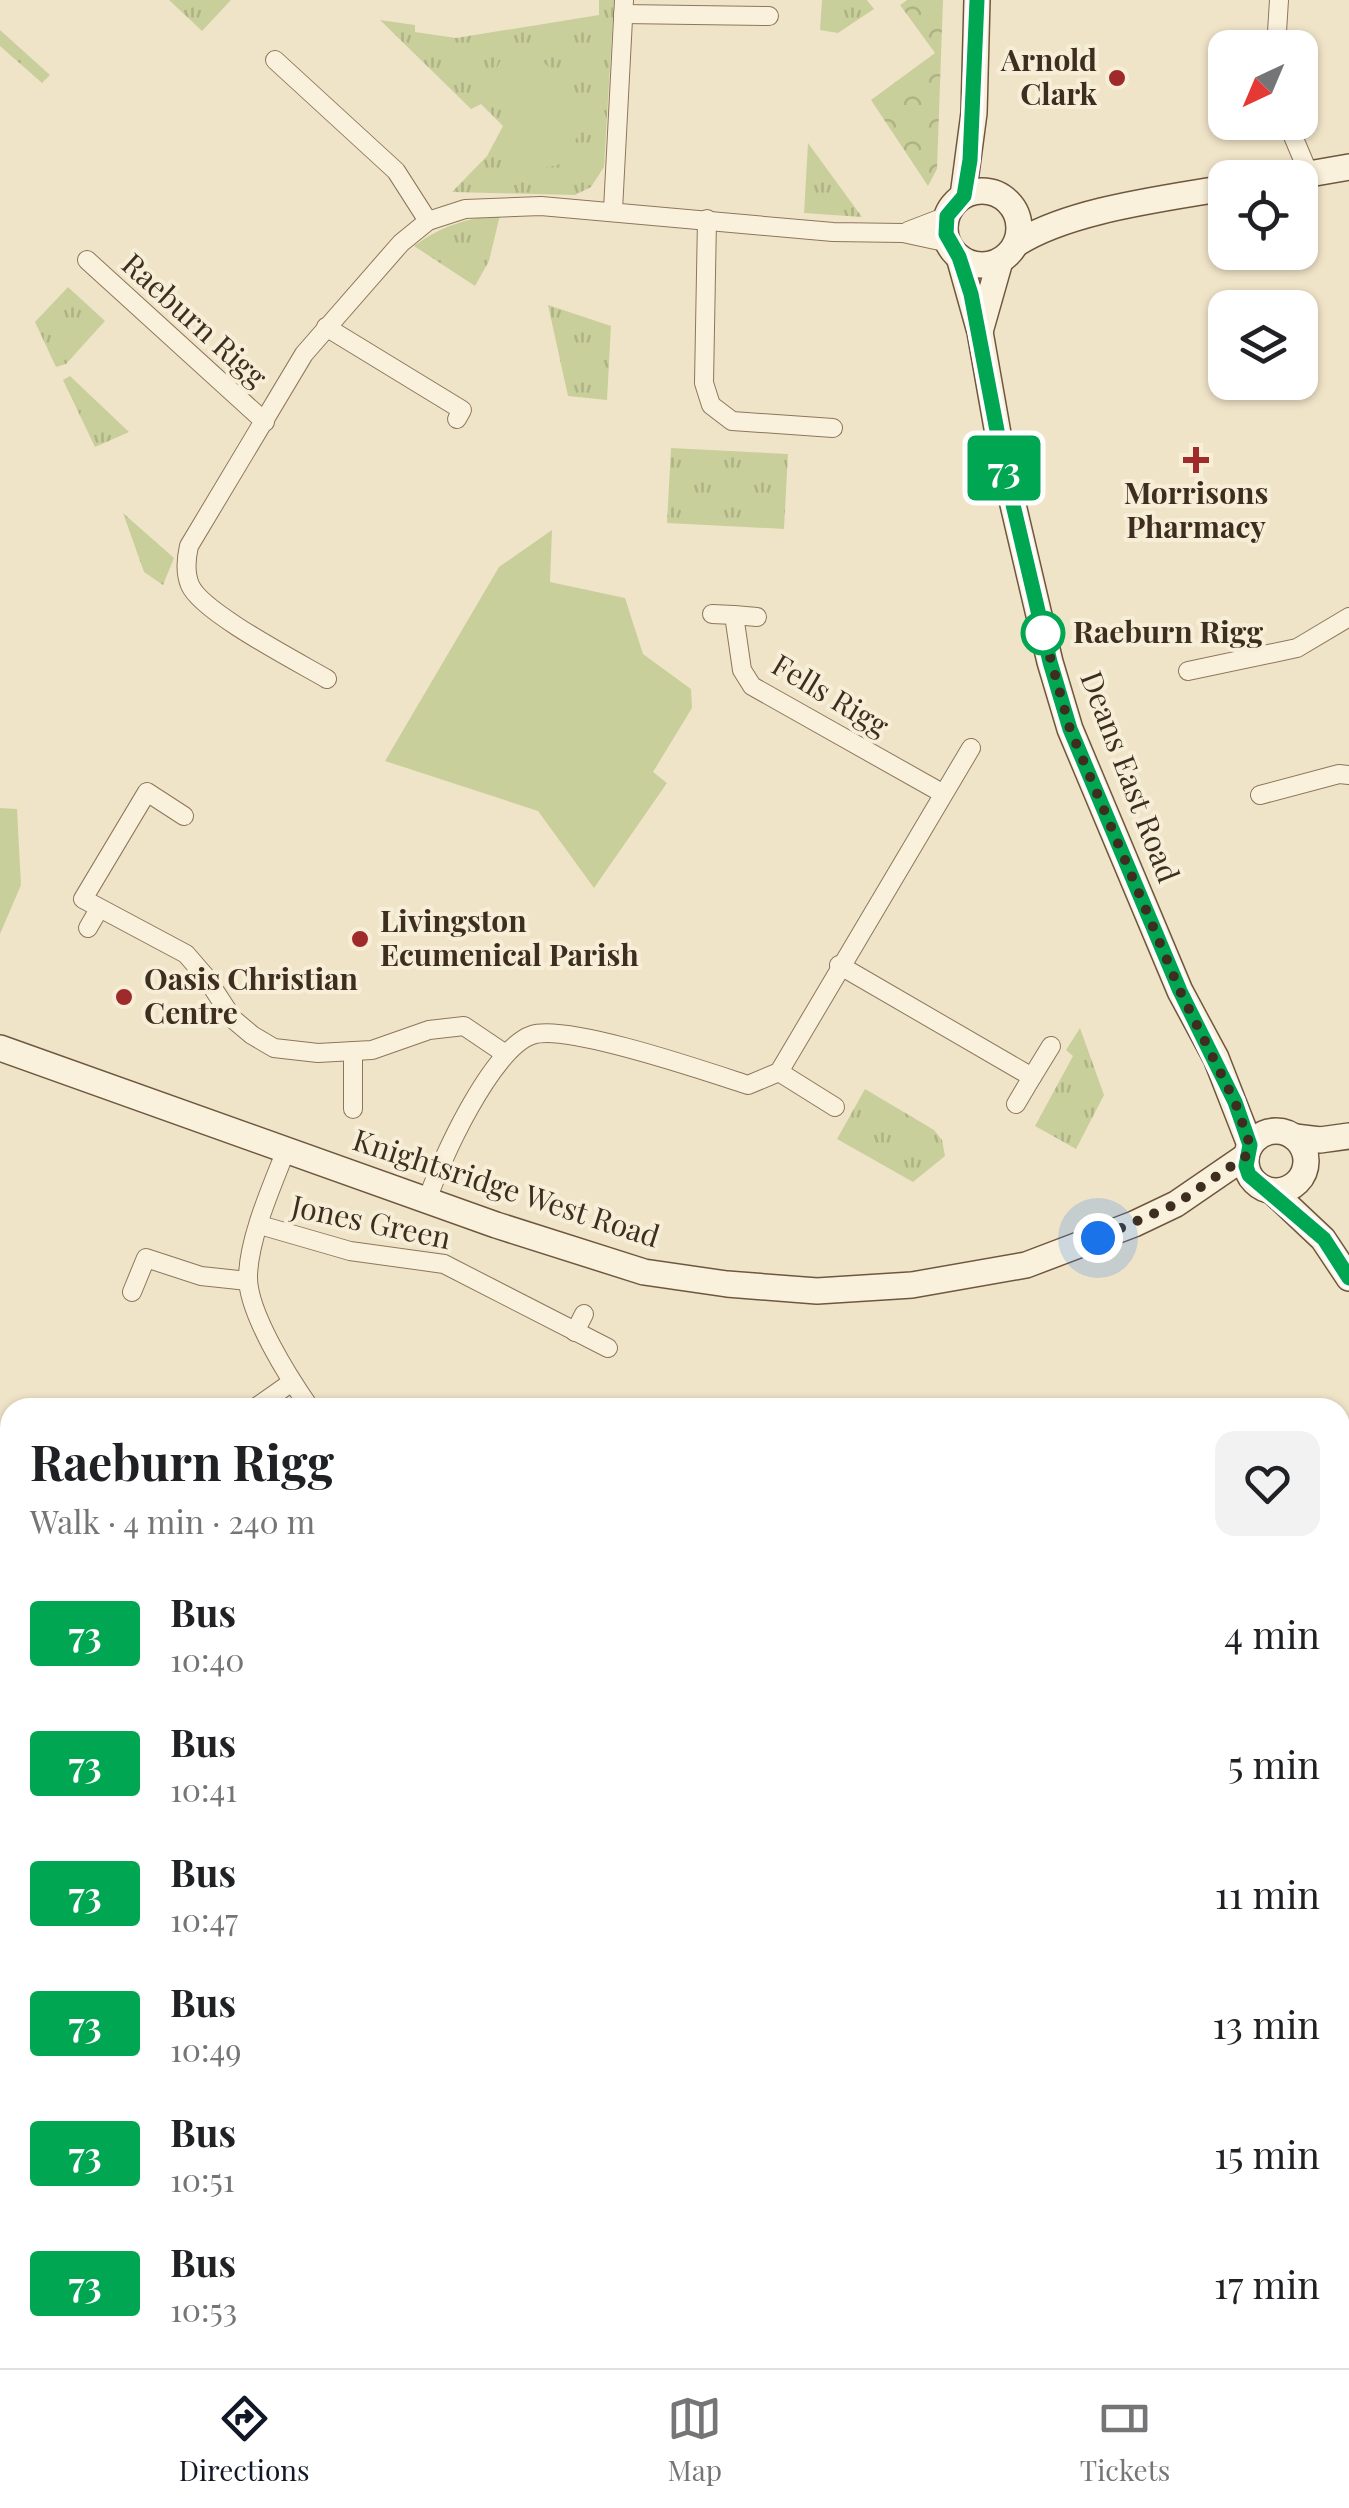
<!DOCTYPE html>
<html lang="en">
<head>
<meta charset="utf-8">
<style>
  :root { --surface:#fff; --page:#f2f2f2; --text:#202124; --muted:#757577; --line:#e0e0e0; --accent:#111827 }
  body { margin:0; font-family:"Playfair Display",serif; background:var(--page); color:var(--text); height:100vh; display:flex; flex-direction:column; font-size:38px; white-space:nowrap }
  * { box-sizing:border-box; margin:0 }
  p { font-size:32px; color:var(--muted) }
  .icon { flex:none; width:55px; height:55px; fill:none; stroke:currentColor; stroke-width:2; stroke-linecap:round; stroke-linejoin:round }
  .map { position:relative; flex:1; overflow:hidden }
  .sheet { position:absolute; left:0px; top:1398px; width:1350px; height:972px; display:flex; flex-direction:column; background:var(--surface); border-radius:30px 30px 0 0; box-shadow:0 2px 8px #0004 }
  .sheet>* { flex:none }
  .badge { padding:0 20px; border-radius:8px; font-size:35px; line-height:65px }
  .needle { width:65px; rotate:224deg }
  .controls { position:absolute; left:1208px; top:30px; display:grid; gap:20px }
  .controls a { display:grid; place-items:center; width:110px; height:110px; border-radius:20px; background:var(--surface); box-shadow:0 2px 8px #0004; font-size:50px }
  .you { position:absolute; width:50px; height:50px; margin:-25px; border:8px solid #fff; border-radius:50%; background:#1a73e8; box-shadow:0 0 0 15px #1a73e833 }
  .map>.badge { position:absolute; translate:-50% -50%; box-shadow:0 0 0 5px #fff }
  .round { display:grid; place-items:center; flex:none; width:105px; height:105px; border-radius:20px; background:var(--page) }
  .head { display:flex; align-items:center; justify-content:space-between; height:170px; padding:0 30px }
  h1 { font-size:48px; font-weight:700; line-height:75px }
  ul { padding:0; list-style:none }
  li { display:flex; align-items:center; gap:30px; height:130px; padding:0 30px }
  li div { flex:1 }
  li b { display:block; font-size:38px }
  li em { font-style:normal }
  li .badge { min-width:110px; font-weight:700; text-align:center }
  .menu { display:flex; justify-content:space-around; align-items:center; height:140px; border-top:2px solid var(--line); background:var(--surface); font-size:28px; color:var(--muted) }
  .menu a { display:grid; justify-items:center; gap:5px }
  .menu .on { color:var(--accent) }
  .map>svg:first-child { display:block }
  .grass { fill:url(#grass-tufts) }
  .forest { fill:url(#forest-crowns) }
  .green { fill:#c9cf9b }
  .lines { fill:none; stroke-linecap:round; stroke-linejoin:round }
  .street-casing { stroke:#8d765c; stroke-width:20 }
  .secondary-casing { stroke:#6f573f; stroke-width:28 }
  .street { stroke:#faf1dc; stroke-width:18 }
  .secondary { stroke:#faf1dc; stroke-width:25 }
  .line-casing { stroke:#fff; stroke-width:22 }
  .line { stroke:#00a651; stroke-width:15 }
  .walk { stroke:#3d2e20; stroke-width:10; stroke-dasharray:0 18 }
  .poi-dot { fill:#9e2a2b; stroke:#f7eed8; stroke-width:4 }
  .stop-dot { fill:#fff; stroke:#00a651; stroke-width:5 }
  .labels { text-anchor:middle; stroke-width:8; stroke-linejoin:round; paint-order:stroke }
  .poi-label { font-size:30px; font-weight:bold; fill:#3d2e20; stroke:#f7eed8; text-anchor:start }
  .street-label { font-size:30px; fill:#3d2e20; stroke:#f7eed8 }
  .stop-label { font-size:30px; font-weight:bold; fill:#3d2e20; stroke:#f7eed8; text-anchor:start }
</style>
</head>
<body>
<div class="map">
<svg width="1349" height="2368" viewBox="0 0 1349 2368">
  <defs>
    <pattern id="grass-tufts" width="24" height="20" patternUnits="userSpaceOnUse" patternTransform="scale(2.5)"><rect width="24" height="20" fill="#c9cf9b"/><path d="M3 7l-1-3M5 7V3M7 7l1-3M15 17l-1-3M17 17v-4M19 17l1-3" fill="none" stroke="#aeb285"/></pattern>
    <pattern id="forest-crowns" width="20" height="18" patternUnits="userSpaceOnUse" patternTransform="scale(2.5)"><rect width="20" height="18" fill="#c9cf9b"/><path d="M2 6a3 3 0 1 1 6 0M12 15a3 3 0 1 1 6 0" fill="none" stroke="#aeb285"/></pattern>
  </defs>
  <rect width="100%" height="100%" fill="#f0e4c8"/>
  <g class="grass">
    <polygon points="169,0 231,0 202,31"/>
    <polygon points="599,0 614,0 604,167 591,187 575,195 452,192 487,156 503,126 481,104 471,109 380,20 415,25 415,32 456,38 599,15"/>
    <polygon points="822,0 867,0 874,9 838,33 820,30"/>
    <polygon points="0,30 50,75 42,83 0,46"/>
    <polygon points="808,143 862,217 804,213"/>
    <path d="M500,215L489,261L475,286L414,246C441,226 467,218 500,215Z"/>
    <polygon points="68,287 105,321 66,364 56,367 35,322"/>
    <polygon points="548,305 611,326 607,400 568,396"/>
    <polygon points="70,376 129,432 95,447 63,380"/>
    <polygon points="671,448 788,454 784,529 667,523"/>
    <polygon points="123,513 174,558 163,585 144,572"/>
    <polygon points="1080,1028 1104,1095 1076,1149 1035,1126 1073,1056 1066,1050"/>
    <polygon points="865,1089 934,1130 942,1140 945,1156 913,1182 837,1139"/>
    <polygon points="0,1853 10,1855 10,2360 613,2360 617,2368 0,2368"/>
  </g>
  <g class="forest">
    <polygon points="907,0 943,0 937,169 928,186 871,100 935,53 900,5"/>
    <polygon points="0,1917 10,1918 10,1987 0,1988"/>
    <polygon points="620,2360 770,2360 783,2368 624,2368"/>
    <polygon points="808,2360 1042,2360 1053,2368 804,2368"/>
  </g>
  <g class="green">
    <polygon points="522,46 548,66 543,100 586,122 561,164 544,168 513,157 509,106 485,91 504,54"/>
    <polygon points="552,530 550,582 625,598 643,654 691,689 692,708 653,772 667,783 594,888 538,811 385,761 499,567"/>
    <polygon points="0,808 17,809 21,885 0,934"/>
  </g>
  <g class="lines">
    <defs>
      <g id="street">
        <polyline points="623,14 769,16"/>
        <polyline points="1276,48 1279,0"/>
        <polyline points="275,60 396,171 428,221"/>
        <polyline points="1287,122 1309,174"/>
        <polyline points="613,210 624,0"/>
        <polyline points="707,219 704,383 711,405 732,421 833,428"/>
        <polyline points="908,231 947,216"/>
        <polyline points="87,260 265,422"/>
        <polyline points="326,327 462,410 457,419"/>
        <polyline points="712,614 734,615 742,670 752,686 942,793"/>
        <polyline points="734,615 757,617"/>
        <polyline points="1188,671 1297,648 1349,617"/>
        <path d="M327,679C298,662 201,612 190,585C185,573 186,559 189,546L304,354L401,243L428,221L465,209L541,206L833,232L903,233L949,243"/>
        <polyline points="1260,795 1339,774 1349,775"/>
        <polyline points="184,816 147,792 83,899 186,954 205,976 233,1019 252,1035 274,1048 318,1053 372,1050 429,1030 464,1026 504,1053"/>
        <polyline points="88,928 99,909"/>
        <polyline points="839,965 1032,1077 1016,1104"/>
        <polyline points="353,1051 353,1109"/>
        <polyline points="779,1072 835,1107"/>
        <polyline points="1032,1077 1051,1046"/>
        <path d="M286,1150C272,1186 249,1237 248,1276C247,1312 289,1378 310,1408"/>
        <path d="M427,1201C440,1161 492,1048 532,1035C566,1023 708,1072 748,1085L779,1072L971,748"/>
        <polyline points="260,1225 350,1251 444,1264 608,1348"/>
        <polyline points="132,1292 146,1258 201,1276 248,1281"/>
        <polyline points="575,1332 584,1314"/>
        <polyline points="255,1408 292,1382"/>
        <polyline points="0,1443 10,1432"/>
        <polyline points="0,1459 10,1476"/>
        <polyline points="0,1628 10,1620"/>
        <polyline points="0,1757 10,1759"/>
        <polyline points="1340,2315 1349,2319"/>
      </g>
      <g id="secondary">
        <polyline points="1286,178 1349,167"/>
        <circle cx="982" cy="228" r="37"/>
        <polyline points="963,196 974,113 977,0"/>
        <path d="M1016,244C1069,210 1162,199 1225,188"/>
        <polyline points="959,257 980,332 1003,462 1050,662 1070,729 1180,991 1216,1058 1250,1145"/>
        <polyline points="981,328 1000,261"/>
        <polyline points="0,1048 496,1225 644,1272 727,1284 817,1291 912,1285 1026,1265 1134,1224 1176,1204 1246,1156"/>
        <circle cx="1276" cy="1161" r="30"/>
        <polyline points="1295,1137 1320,1140 1349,1136"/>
        <polyline points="1272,1191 1323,1239 1349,1278"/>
      </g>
    </defs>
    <use href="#street" class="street-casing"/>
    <use href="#secondary" class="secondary-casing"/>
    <use href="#street" class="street"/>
    <use href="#secondary" class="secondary"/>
  </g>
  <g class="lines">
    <defs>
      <polyline id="line" points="977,0 970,160 964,196 947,216 946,234 959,257 971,294 1003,462 1050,662 1070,729 1180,991 1235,1102 1250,1145 1246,1166 1249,1175 1324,1239 1349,1278"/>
    </defs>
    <use href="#line" class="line-casing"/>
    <use href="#line" class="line"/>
    <polyline class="walk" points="1043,633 1042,628 1070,729 1180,991 1235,1102 1250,1145 1246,1156 1176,1204 1098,1238"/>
  </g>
  <g class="poi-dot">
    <circle cx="1117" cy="78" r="10"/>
    <path d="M1191 445h10v10h10v10h-10v10h-10v-10h-10v-10h10z"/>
    <circle cx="360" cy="939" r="10"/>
    <circle cx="124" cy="997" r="10"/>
  </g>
  <circle class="stop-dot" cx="1043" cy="633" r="20"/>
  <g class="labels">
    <g class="poi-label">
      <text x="1097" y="71" text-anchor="end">Arnold<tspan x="1097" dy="34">Clark</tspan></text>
      <text x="1196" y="504" text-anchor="middle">Morrisons<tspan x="1196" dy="34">Pharmacy</tspan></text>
      <text x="380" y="932">Livingston<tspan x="380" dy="34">Ecumenical Parish</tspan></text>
      <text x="144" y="990">Oasis Christian<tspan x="144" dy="34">Centre</tspan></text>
    </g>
    <g class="street-label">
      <text transform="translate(194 321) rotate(42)" y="10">Raeburn Rigg</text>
      <text transform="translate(830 696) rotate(31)" y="10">Fells Rigg</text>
      <text transform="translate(1129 777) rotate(69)" y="10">Deans East Road</text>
      <text transform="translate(506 1189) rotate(18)" y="10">Knightsridge West Road</text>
      <text transform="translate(371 1223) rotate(12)" y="10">Jones Green</text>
    </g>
    <g class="stop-label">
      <text x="1073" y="643">Raeburn Rigg</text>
    </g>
  </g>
</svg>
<div class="controls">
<a><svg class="needle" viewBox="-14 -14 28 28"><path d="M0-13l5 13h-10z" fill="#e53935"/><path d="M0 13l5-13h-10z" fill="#757577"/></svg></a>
<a><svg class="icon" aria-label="locate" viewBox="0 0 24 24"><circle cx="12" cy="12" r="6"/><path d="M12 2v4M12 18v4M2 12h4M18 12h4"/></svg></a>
<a><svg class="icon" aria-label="layers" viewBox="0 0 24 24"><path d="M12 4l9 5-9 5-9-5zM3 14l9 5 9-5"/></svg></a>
</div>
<div class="you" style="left:1098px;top:1238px"></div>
<b class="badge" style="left:1004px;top:468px;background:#00a651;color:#fff">73</b>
<section class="sheet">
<div class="head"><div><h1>Raeburn Rigg</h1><p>Walk · 4 min · 240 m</p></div><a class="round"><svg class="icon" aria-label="heart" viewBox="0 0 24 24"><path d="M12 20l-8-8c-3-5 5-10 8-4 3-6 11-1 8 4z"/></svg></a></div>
<ul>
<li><span class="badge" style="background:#00a651;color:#fff">73</span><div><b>Bus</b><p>10:40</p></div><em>4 min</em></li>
<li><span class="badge" style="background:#00a651;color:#fff">73</span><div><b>Bus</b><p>10:41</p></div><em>5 min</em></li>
<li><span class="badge" style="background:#00a651;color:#fff">73</span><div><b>Bus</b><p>10:47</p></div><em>11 min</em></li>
<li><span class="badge" style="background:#00a651;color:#fff">73</span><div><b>Bus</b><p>10:49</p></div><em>13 min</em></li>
<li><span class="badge" style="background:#00a651;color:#fff">73</span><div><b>Bus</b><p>10:51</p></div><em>15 min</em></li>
<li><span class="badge" style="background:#00a651;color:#fff">73</span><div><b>Bus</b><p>10:53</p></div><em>17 min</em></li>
</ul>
</section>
</div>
<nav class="menu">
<a class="on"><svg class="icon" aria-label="directions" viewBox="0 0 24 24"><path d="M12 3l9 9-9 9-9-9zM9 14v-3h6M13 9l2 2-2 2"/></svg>Directions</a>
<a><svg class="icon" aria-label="map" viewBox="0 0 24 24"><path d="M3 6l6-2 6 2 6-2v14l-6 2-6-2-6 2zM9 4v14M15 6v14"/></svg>Map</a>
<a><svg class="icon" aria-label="tickets" viewBox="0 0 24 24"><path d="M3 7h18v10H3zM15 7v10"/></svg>Tickets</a>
</nav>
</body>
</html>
